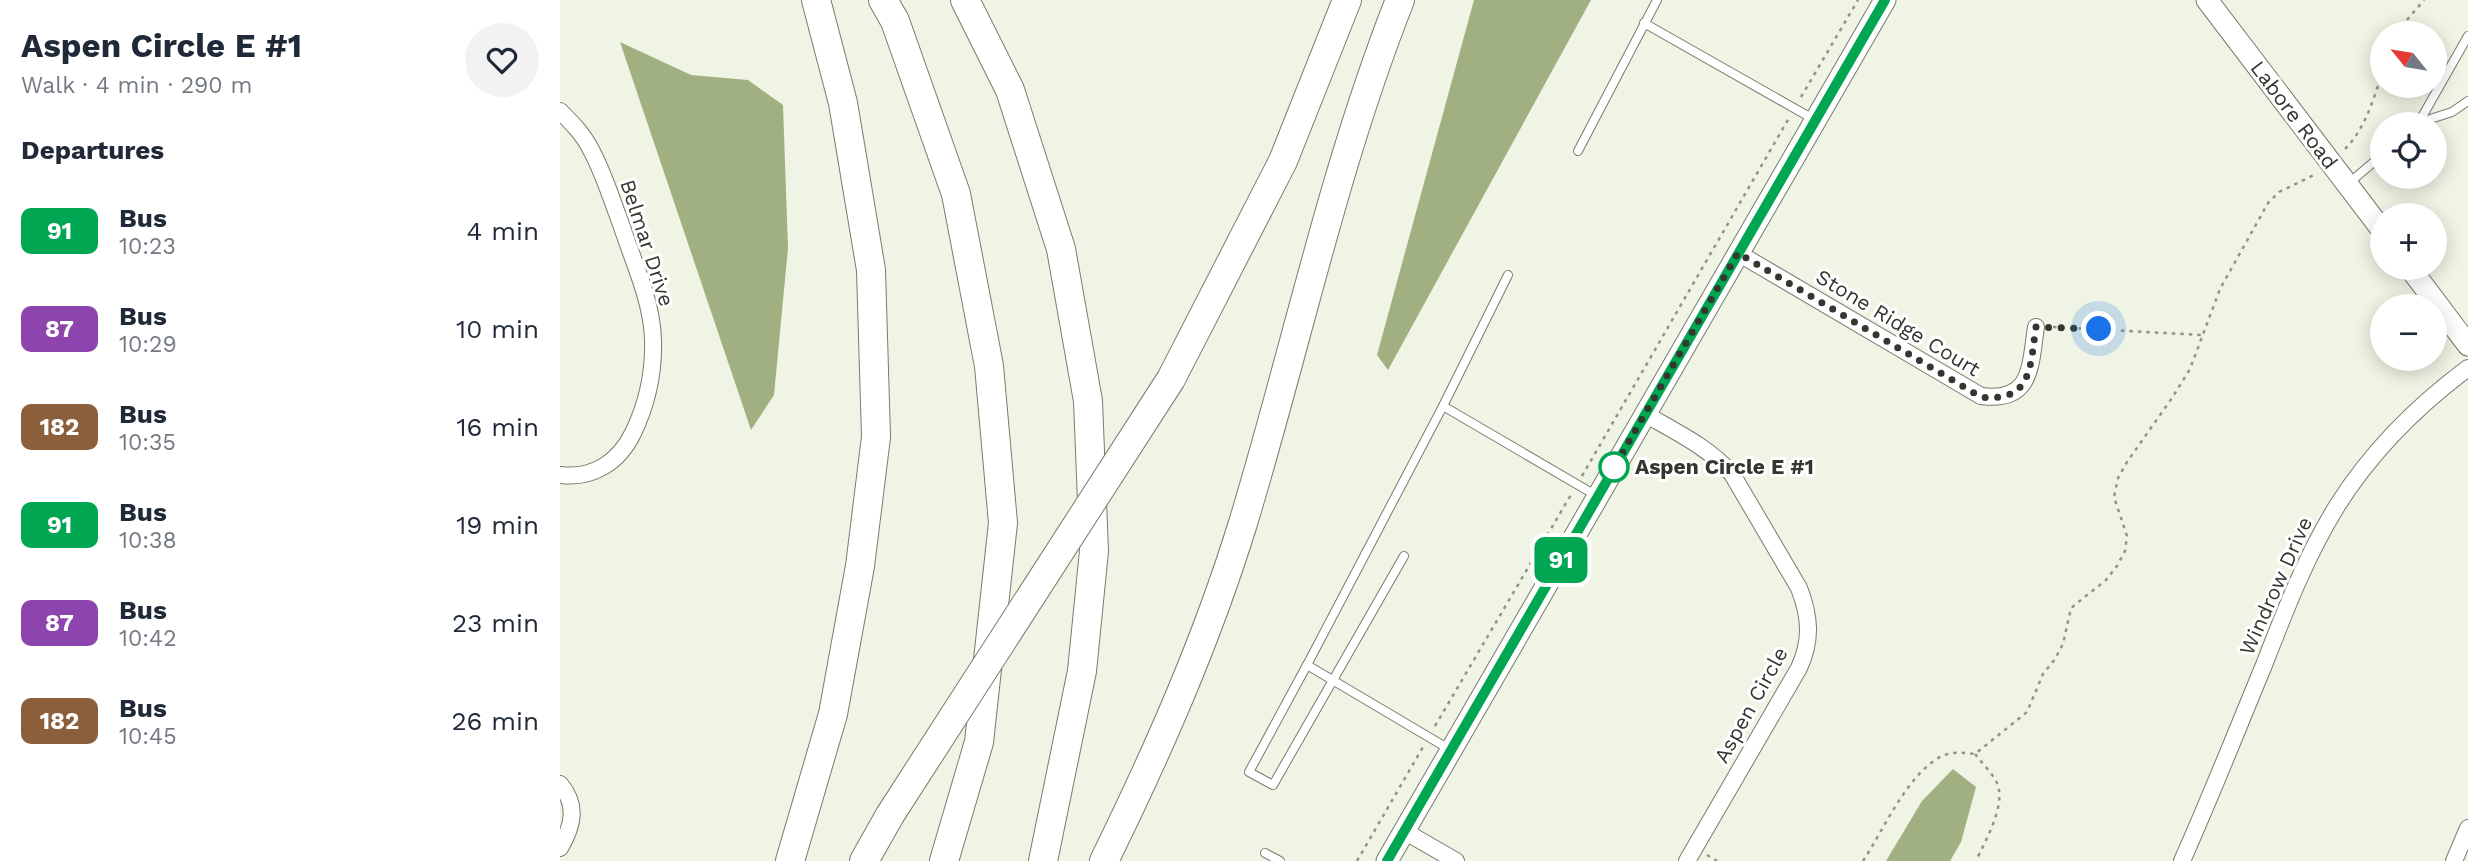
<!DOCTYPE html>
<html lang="en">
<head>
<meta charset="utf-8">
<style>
  :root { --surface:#fff; --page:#f2f2f3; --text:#1f2937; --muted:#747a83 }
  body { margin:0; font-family:"Work Sans",sans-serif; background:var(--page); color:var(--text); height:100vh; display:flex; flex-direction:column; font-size:26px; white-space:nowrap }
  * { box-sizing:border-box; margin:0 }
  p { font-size:23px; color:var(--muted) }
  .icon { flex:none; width:38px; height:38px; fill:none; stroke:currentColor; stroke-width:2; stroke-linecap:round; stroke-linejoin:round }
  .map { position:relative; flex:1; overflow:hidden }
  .details { display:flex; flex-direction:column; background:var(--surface); width:560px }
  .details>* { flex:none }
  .badge { padding:0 14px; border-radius:10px; font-size:24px; line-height:46px }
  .needle { width:46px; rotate:300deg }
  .tools { position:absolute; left:1810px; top:21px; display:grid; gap:14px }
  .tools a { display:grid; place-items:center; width:77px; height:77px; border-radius:50%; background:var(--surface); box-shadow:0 4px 18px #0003; font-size:35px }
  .you { position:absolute; width:35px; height:35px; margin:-18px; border:5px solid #fff; border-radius:50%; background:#1a73e8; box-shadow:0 0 0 10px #1a73e833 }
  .map>.badge { position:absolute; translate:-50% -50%; box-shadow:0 0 0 4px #fff }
  h2 { padding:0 21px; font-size:26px; line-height:63px }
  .round { display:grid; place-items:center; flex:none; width:74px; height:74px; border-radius:37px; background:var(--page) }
  .headline { display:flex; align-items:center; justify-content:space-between; height:119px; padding:0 21px }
  h1 { font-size:33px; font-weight:700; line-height:52px }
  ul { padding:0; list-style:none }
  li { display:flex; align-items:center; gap:21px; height:98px; padding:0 21px }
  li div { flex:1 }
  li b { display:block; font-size:26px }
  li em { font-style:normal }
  li .badge { min-width:77px; font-weight:700; text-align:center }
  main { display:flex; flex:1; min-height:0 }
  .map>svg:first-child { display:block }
  .water { fill:#a1b081 }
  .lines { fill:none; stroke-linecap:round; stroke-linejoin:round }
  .lane-casing { stroke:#777c6d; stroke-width:10 }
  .street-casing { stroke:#777c6d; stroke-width:18 }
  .secondary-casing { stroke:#777c6d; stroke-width:23 }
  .highway-casing { stroke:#777c6d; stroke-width:30 }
  .path { stroke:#909489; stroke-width:2.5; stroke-dasharray:3.5 5; stroke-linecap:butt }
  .lane { stroke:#fff; stroke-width:8 }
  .street { stroke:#fff; stroke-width:16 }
  .secondary { stroke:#fff; stroke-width:21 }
  .highway { stroke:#fff; stroke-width:28 }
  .highway-bridge-casing { stroke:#777c6d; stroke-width:30; stroke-linecap:butt }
  .highway-bridge { stroke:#fff; stroke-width:28 }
  .line-casing { stroke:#fff; stroke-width:16 }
  .line { stroke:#00a651; stroke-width:10 }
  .walk { stroke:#343630; stroke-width:7; stroke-dasharray:0 12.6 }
  .stop-dot { fill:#fff; stroke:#00a651; stroke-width:3.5 }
  .labels { text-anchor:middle; stroke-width:6; stroke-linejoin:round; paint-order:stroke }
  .street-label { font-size:21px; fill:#343630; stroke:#fff }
  .stop-label { font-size:21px; font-weight:bold; fill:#343630; stroke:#fff; text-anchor:start }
</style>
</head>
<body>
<main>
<section class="details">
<div class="headline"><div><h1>Aspen Circle E #1</h1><p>Walk · 4 min · 290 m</p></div><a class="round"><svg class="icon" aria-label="heart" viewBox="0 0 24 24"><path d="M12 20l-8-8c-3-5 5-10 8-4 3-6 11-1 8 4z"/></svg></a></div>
<h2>Departures</h2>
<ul>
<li><span class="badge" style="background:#00a651;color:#fff">91</span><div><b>Bus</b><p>10:23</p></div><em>4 min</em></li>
<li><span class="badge" style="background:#8e44ad;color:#fff">87</span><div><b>Bus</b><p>10:29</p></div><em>10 min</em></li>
<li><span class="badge" style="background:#8b5e3c;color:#fff">182</span><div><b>Bus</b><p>10:35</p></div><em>16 min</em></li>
<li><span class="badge" style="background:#00a651;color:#fff">91</span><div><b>Bus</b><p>10:38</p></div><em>19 min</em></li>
<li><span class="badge" style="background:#8e44ad;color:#fff">87</span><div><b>Bus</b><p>10:42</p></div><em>23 min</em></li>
<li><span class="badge" style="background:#8b5e3c;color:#fff">182</span><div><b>Bus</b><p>10:45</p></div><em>26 min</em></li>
</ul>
</section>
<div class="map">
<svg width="1908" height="861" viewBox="0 0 1908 861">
  <rect width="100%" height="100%" fill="#eff4e4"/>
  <g class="water">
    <polygon points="914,0 1031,0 828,370 817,355"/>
    <polygon points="60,42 131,75 188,80 223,105 228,248 214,395 191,430"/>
    <polygon points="1393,769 1416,787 1401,842 1390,861 1326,861 1362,801"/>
  </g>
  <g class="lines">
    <defs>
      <g id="lane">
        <polyline points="1084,23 1255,120"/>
        <polyline points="1861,122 1892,112 1908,101"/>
        <polyline points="1858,124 1908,36"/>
        <polyline points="1018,151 1097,0"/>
        <polyline points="1789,183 1822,155"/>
        <polyline points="883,406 948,275"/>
        <polyline points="747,665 689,772 713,785 844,556"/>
        <polyline points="889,749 747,665 883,406 1037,496"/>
        <polyline points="705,853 720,861"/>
      </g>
      <g id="street">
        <path d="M0,111C11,122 23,134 30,148C44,173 52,201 62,227C74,264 92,301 93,340C94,373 87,404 73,433C59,462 33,479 0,475"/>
        <path d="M1178,253L1421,396C1473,403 1470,365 1476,327"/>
        <path d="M1085,414C1116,432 1148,447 1172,474L1239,588C1250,616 1252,640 1239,668L1127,861"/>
        <path d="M0,784C18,805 13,826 0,848"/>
        <polyline points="844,831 896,861"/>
        <path d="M1622,861C1651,796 1677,730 1704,665C1725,611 1746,556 1777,506C1811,452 1857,406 1908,368"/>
        <polyline points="1894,861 1908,828"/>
      </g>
      <g id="secondary">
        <polyline points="1647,0 1822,230"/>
        <polyline points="1850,268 1908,345"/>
        <polyline points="827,861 1325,0"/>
      </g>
      <g id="highway">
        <polyline points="323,0 335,21 396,194 429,366 443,523 419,742 384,861"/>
        <polyline points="405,0 450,90 501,249 528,401 534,551 522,671 483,861"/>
        <polyline points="611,379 723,161 787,0"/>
        <polyline points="230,861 273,714 300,566 316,437 311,270 283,103 256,0"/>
        <polyline points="304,861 330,815"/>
        <path d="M544,861C598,751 647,640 683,523C736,349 773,169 840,0"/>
      </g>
    </defs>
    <use href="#lane" class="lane-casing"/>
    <use href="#street" class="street-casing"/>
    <use href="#secondary" class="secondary-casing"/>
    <use href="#highway" class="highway-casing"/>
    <g class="path">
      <polyline points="1836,33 1864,0"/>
      <polyline points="1241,97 1298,0"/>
      <path d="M1785,149C1805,129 1813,100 1822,74"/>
      <polyline points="1493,327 1642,335"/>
      <polyline points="1022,476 1229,118"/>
      <polyline points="875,726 1012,493"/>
      <path d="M1415,754C1422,763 1431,772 1436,781C1448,803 1425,841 1416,861"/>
      <polyline points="1147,855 1157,861"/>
      <polyline points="797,861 863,747"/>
      <path d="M1303,861C1324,829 1348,773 1382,756C1393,751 1404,753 1415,754L1467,712L1483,674L1495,659L1503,644L1511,608L1546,580L1557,566L1565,551L1567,536L1554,497L1558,478L1567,462L1612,398L1630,369L1660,289L1708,203L1719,192L1756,174"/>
    </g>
    <use href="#lane" class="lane"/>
    <use href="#street" class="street"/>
    <use href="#secondary" class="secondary"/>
    <use href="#highway" class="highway"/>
    <defs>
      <polyline id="highway-bridge" points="330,815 611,379"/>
    </defs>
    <use href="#highway-bridge" class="highway-bridge-casing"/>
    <use href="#highway-bridge" class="highway-bridge"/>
  </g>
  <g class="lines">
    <defs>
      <polyline id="line" points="827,861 1325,0"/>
    </defs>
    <use href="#line" class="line-casing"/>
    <use href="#line" class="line"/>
    <path class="walk" d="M1054,467L1049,476L1178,253L1421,397C1473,403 1470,365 1476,327L1539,329"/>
  </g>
  <circle class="stop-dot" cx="1054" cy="467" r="14"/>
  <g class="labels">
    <g class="street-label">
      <text transform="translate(1734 115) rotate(53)" y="7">Labore Road</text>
      <text transform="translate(87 243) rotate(72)" y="7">Belmar Drive</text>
      <text transform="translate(1338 323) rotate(31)" y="7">Stone Ridge Court</text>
      <text transform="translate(1716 586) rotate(-66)" y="7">Windrow Drive</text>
      <text transform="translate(1191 705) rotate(-61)" y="7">Aspen Circle</text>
    </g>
    <g class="stop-label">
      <text x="1075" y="474">Aspen Circle E #1</text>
    </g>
  </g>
</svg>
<div class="tools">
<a><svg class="needle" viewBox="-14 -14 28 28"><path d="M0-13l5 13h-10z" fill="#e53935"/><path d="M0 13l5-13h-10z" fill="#747a83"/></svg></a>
<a><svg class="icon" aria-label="locate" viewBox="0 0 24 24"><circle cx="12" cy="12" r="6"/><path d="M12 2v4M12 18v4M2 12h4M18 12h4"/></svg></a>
<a>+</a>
<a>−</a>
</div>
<div class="you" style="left:1539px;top:329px"></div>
<b class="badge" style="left:1001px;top:560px;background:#00a651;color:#fff">91</b>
</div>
</main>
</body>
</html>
